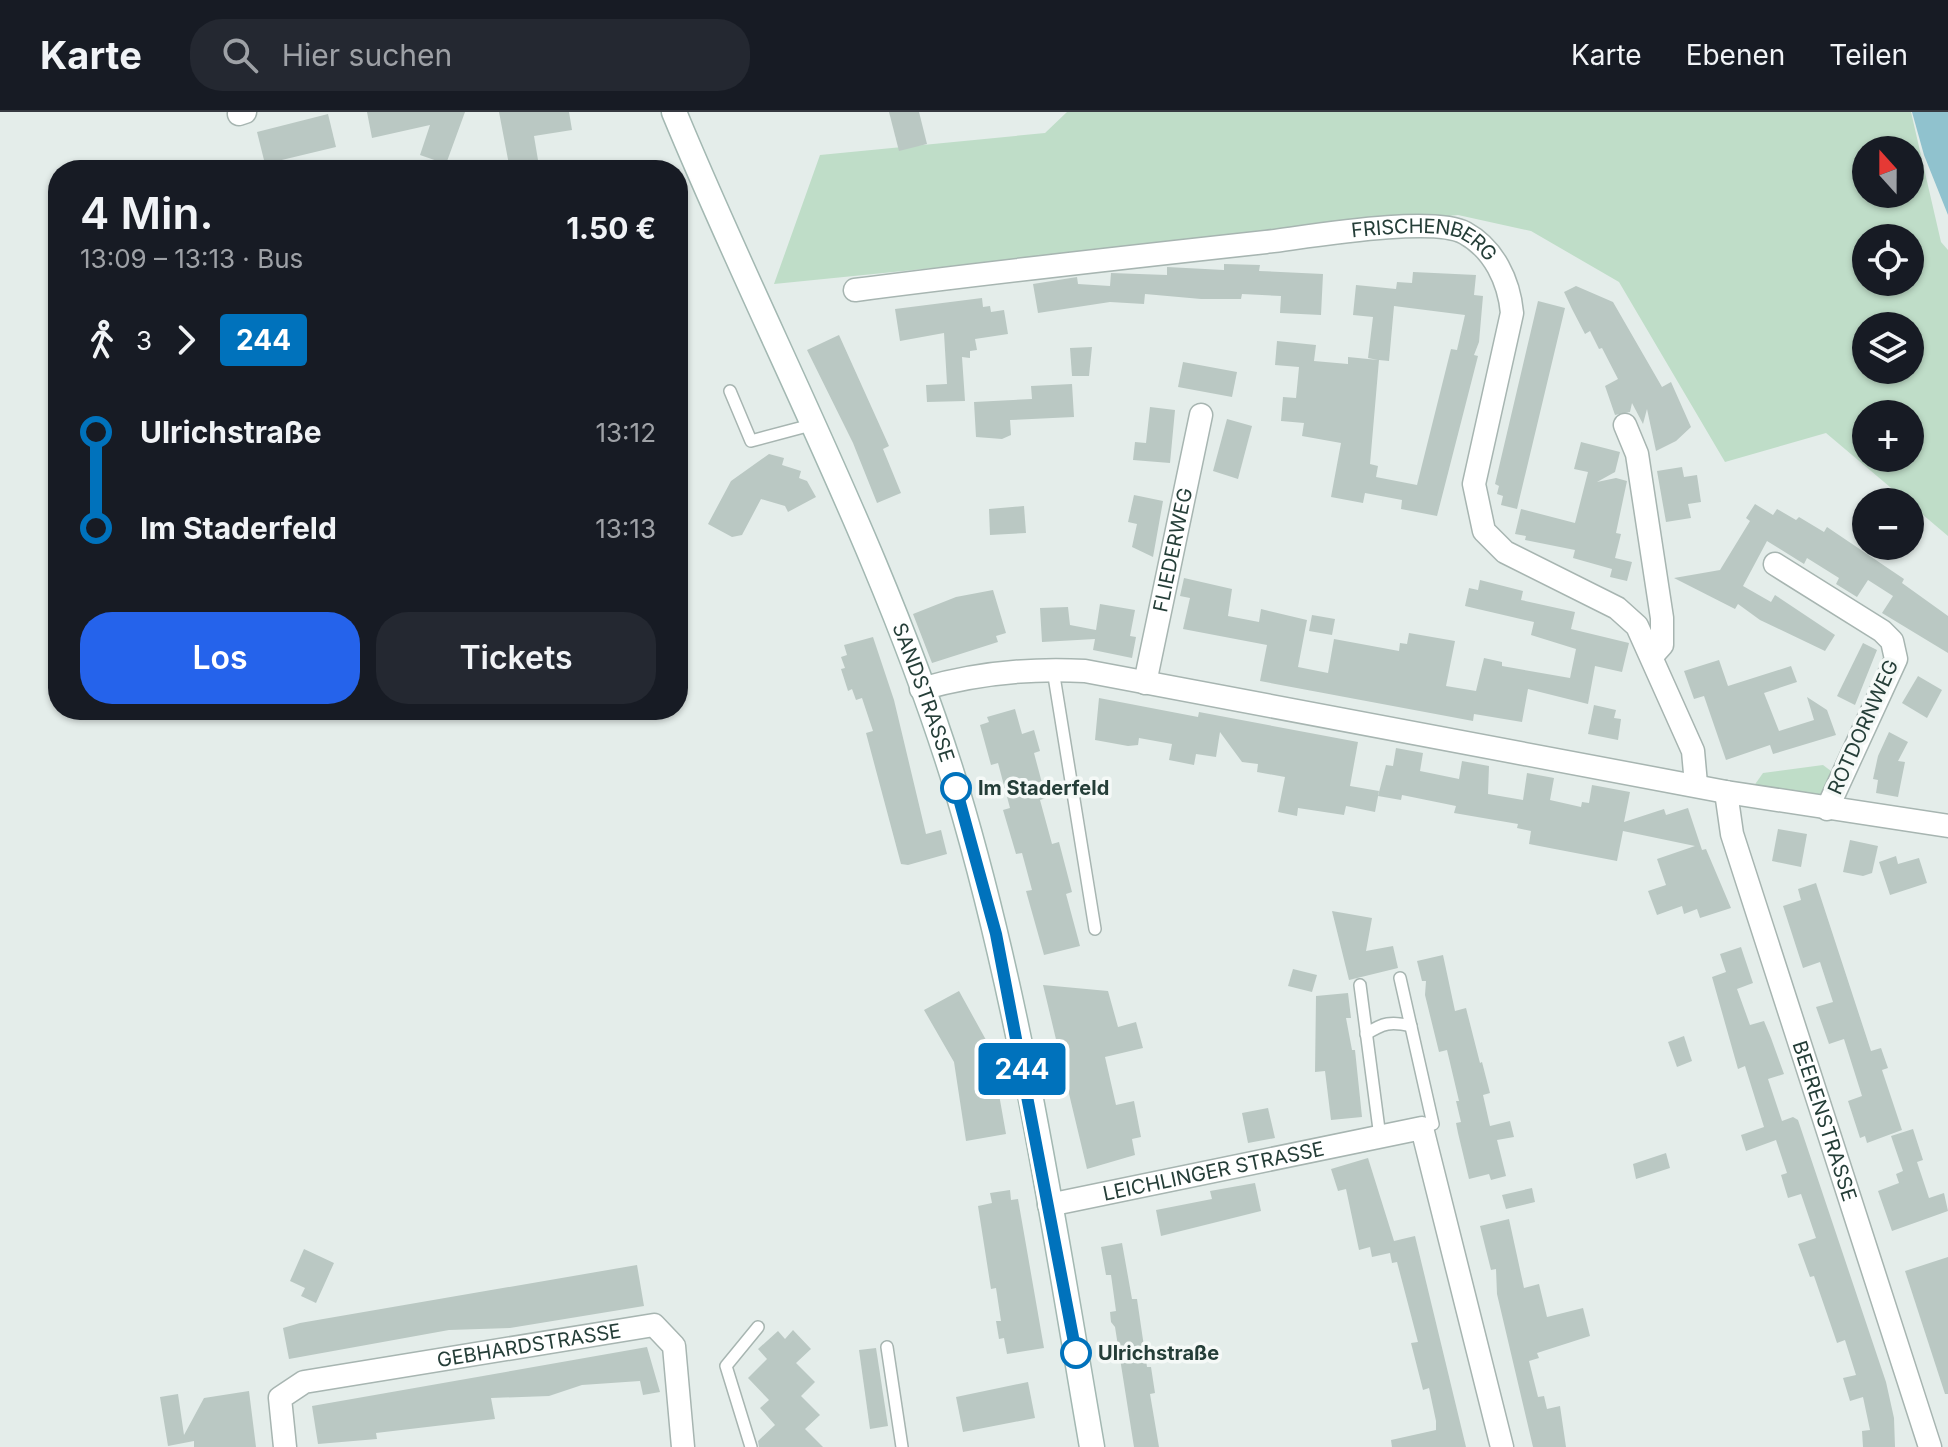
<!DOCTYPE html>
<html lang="de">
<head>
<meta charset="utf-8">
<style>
  :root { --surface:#171b24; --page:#242831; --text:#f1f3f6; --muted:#9ea1a6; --line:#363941; --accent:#2563eb }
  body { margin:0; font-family:Inter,sans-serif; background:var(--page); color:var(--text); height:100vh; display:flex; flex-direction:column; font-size:30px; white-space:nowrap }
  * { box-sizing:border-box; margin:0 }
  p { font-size:26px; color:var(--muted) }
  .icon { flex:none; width:44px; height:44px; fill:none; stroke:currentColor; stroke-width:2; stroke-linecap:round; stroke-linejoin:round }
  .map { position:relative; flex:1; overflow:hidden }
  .side { position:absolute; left:48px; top:48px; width:640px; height:560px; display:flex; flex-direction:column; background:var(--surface); border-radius:32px; box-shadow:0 2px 6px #0004 }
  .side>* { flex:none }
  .badge { padding:0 16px; border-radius:6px; font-size:28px; line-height:52px }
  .needle { width:52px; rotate:339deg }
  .tools { position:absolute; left:1852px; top:24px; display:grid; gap:16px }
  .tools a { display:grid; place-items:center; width:72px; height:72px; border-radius:50%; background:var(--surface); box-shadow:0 2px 6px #0004; font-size:40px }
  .map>.badge { position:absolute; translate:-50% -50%; box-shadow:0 0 0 4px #fff }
  .legs { display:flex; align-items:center; gap:12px; height:88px; padding:0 32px; font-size:26px }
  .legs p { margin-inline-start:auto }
  .overview { display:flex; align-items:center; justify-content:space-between; height:136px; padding:0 32px }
  h1 { font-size:44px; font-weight:600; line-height:60px }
  .cta { display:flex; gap:16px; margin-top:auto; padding:16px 32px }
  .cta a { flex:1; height:92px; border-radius:32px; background:var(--accent); color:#fff; font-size:32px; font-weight:600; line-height:92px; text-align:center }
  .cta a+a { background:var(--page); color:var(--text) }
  ul { padding:0 32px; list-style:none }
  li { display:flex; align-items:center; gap:28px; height:96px; font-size:30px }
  li i { display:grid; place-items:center; width:12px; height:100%; margin:0 10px; background:currentColor }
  li i::after { content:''; width:20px; height:20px; margin:-10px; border:6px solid; border-radius:50%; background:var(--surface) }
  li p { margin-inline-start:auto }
  li:first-child i { background:linear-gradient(#0000 50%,currentColor 0) }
  li:last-child i { background:linear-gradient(currentColor 50%,#0000 0) }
  header { display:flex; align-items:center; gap:48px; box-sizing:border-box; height:112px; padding:0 40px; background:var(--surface); border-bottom:2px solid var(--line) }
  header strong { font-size:38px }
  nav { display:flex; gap:44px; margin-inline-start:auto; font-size:28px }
  .search { width:560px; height:72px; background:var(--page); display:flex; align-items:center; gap:20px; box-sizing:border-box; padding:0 28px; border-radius:32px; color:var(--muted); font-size:30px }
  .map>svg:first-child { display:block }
  .green { fill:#bfddc8; fill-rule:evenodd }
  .water { fill:#90c2ce }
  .building { fill:#bac8c3; fill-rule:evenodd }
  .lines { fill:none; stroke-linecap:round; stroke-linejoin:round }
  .lane-casing { stroke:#a7b5b1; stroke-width:14 }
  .street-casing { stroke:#a7b5b1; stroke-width:25 }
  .secondary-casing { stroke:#a3b8b2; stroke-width:27 }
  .lane { stroke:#fff; stroke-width:11 }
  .street { stroke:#fff; stroke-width:22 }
  .secondary { stroke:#fff; stroke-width:24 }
  .line-1-casing { stroke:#fff; stroke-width:18 }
  .line-1 { stroke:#0072bc; stroke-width:12 }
  .stop-1-dot { fill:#fff; stroke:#0072bc; stroke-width:4 }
  .labels { text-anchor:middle; stroke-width:7; stroke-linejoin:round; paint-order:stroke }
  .street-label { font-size:20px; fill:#253e38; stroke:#f5f9f7 }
  .stop-label { font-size:20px; font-weight:bold; fill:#253e38; stroke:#f5f9f7; text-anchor:start }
</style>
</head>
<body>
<header>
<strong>Karte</strong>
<div class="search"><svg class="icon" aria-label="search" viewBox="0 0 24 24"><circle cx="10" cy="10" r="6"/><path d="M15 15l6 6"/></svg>Hier suchen</div>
<nav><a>Karte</a><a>Ebenen</a><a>Teilen</a></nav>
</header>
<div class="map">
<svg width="1948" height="1335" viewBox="0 0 1948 1335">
  <rect width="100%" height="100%" fill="#e4edea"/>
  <g class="green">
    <path d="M1067,0H1911L1941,130L1948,138V424L1826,321L1725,350L1619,170L1531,119L1458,103L774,172L820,43L1045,21ZM1866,38H1910V82H1866ZM1866,126H1910V170H1866ZM1866,214H1910V258H1866ZM1866,302H1910V346H1866Z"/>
    <polygon points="1823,653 1835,662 1819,689 1751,678 1763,661"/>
  </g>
  <polygon class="water" points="1912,0 1948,0 1948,103 1924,43"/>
  <g class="building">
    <polygon points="367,0 465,0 446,52 420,43 430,13 372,26"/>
    <polygon points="499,0 569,0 572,18 534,24 539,54 510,58"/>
    <polygon points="889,0 919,0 927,32 899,39"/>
    <polygon points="328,2 336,35 265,52 257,20"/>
    <polygon points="1224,152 1260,153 1259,159 1323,162 1321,203 1280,201 1281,184 1242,182 1241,187 1201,187 1145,182 1144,192 1110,190 1038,201 1033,172 1077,165 1078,172 1110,174 1111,161 1167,163 1167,155 1224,158"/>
    <path d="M1413,160L1476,163L1474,183L1483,184L1479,230L1474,243L1478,244L1437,404L1401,397L1402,388L1365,381L1363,391L1331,385L1341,331L1302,324L1304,311L1281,309L1283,285L1296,286L1299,255L1275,253L1277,229L1316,233L1314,249L1348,252V245L1378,248L1368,246L1373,205L1353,203L1356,173L1396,177L1397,170L1412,171ZM1394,194L1465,203L1457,238L1451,237L1417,373L1376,365L1378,354L1370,352L1379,248L1389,249Z"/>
    <polygon points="1576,174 1613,190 1662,275 1671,270 1691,315 1676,329 1656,339 1647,297 1643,312 1632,291 1630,300 1615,303 1605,274 1618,267 1602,236 1599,237 1590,219 1585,222 1572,197 1564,180"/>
    <polygon points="982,186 983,195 990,194 991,200 1004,198 1008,222 975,227 977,238 970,239 970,246 962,245 965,289 927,290 926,273 947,272 944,221 900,229 895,197"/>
    <polygon points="1538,189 1565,196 1517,397 1501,393 1503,384 1497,382 1499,374 1495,372"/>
    <polygon points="839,223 889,334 883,337 901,381 877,391 853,331 807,238"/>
    <polygon points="1092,235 1089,264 1072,264 1070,236"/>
    <polygon points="1183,250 1237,260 1232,285 1178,275"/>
    <polygon points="1072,272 1074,305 1010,308 1011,323 1002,327 976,325 974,290 1032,287 1031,274"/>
    <polygon points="1150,295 1175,298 1170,351 1133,348 1135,330 1146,331"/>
    <polygon points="1227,307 1252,314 1238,367 1213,359"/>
    <polygon points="1581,330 1620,340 1615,360 1597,370 1616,366 1627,369 1616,421 1621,422 1615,446 1632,450 1627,469 1610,465 1612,457 1573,446 1575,438 1525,428 1526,424 1515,422 1521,397 1575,411 1588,360 1574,357"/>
    <polygon points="769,342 784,346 782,353 801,359 799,366 807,369 816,385 788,400 785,394 761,387 742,423 732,425 708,412 731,369"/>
    <polygon points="1682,355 1684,365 1697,363 1701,390 1688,392 1691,406 1666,410 1657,359"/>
    <polygon points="1134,383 1163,389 1153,445 1132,435 1137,412 1128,410"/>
    <polygon points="1755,392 1773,403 1777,397 1796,408 1799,405 1824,420 1827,415 1904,467 1902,471 1948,504 1948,541 1882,501 1893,484 1868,468 1857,485 1836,472 1839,466 1807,446 1804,452 1767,429 1743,474 1771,490 1775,483 1835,523 1825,539 1760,508 1738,492 1735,497 1674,466 1720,458 1750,409 1746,406"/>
    <polygon points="1024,394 1026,421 990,423 989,397"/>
    <polygon points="1184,466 1232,477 1228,504 1259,510 1261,497 1307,508 1298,555 1328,561 1334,527 1399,539 1400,531 1407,532 1409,521 1455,529 1446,574 1476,579 1484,546 1502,550 1502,554 1570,566 1576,537 1531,523 1534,510 1465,494 1469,476 1478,478 1480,468 1523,479 1521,488 1575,500 1571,517 1629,531 1622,560 1595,554 1588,592 1528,577 1522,610 1474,602 1473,609 1260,569 1267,533 1183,517 1190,486 1180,484"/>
    <polygon points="993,478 1006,521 996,524 998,530 932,551 913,502 956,485"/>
    <polygon points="1100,492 1135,498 1130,524 1136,525 1132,546 1093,538 1095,527 1042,530 1040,496 1068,495 1070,513 1096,518"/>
    <polygon points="1312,503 1335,507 1332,523 1309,519"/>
    <polygon points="873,525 894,588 926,722 941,718 947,742 908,753 901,752 866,621 873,619 862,586 856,588 852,577 848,579 841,557 845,556 841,545 847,543 844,533"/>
    <polygon points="1863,531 1877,538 1855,593 1837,584"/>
    <polygon points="1719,548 1728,574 1791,554 1797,570 1764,581 1779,619 1814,608 1807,585 1827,598 1836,623 1773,642 1770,633 1726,648 1704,584 1694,587 1684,559"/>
    <polygon points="1918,564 1942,578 1927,606 1902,591"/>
    <polygon points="1099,586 1198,605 1199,600 1358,630 1350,674 1379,679 1375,700 1346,694 1344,703 1298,696 1297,704 1278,700 1285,665 1257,660 1258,652 1242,650 1220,620 1216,645 1196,642 1194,653 1169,648 1172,632 1139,626 1138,633 1128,634 1095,628"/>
    <polygon points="1594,593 1616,598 1614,606 1621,607 1618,628 1588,622"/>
    <polygon points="1015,597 1022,622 1034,618 1040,639 1034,641 1046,686 1040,688 1052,732 1059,730 1072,780 1066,782 1080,834 1044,843 1026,779 1032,778 1022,741 1016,742 1003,698 1010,696 998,651 991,653 980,613 989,610 987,605"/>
    <polygon points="1889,620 1908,630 1898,649 1905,650 1898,685 1876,681 1878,668 1873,667 1878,644"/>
    <polygon points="1396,636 1423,641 1420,659 1459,667 1462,649 1489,654 1488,682 1523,688 1527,661 1554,666 1550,688 1581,695 1582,690 1589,691 1592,673 1630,680 1624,710 1664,697 1666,703 1688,696 1702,738 1706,737 1731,796 1700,806 1697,797 1684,802 1682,794 1657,803 1648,779 1666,773 1657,747 1695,734 1623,719 1617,749 1529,732 1531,719 1517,716 1518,712 1454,701 1456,694 1402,683 1401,688 1378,684 1386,653 1393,654"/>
    <polygon points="1778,717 1807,722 1801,755 1772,749"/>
    <polygon points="1850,728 1878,734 1872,761 1863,764 1843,760"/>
    <polygon points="1896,744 1898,752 1919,746 1927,771 1890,783 1879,750"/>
    <polygon points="1816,771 1871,939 1881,936 1888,956 1882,958 1902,1018 1867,1031 1865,1024 1860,1026 1848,989 1862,984 1844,927 1829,932 1816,895 1833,890 1820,850 1803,856 1783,794 1801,788 1798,777"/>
    <polygon points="1332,799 1372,806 1366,839 1393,834 1398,856 1349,868"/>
    <polygon points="1741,835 1753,871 1737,877 1750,913 1764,909 1771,926 1784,962 1768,967 1782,1009 1793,1005 1798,1008 1886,1270 1894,1306 1895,1335 1863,1335 1862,1319 1870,1318 1863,1285 1850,1289 1843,1266 1856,1263 1845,1228 1837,1231 1814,1164 1810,1165 1798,1132 1816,1126 1801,1082 1788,1086 1781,1063 1787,1061 1776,1028 1746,1039 1741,1023 1764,1015 1745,954 1738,957 1712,865 1726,860 1720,842"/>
    <polygon points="1443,843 1455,899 1466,896 1480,951 1482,950 1490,981 1483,983 1490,1014 1510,1009 1514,1025 1497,1028 1506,1064 1491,1068 1489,1062 1469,1067 1458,1021 1456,1011 1461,1010 1456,989 1459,989 1447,938 1439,940 1425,883 1426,869 1422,869 1417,849"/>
    <polygon points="1293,857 1317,863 1312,880 1288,874"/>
    <polygon points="1043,873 1108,879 1118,915 1136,910 1143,936 1105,945 1116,993 1134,989 1141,1025 1132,1027 1135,1043 1087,1057"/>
    <polygon points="959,879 991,937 1006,1022 966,1029 954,950 924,898"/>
    <polygon points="1348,881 1351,906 1346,906 1352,938 1355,938 1362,1005 1331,1008 1325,959 1315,960 1316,884"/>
    <polygon points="1684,924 1692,949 1677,955 1668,930"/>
    <polygon points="1268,996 1275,1026 1248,1031 1242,1001"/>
    <polygon points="1913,1017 1923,1048 1917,1050 1929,1086 1944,1081 1948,1099 1892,1119 1878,1079 1899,1071 1896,1062 1903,1059 1891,1024"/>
    <polygon points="1666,1041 1670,1056 1636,1067 1633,1052"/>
    <polygon points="1368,1046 1394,1129 1415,1124 1466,1335 1392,1335 1391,1328 1436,1318 1436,1309 1429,1276 1423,1278 1411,1231 1418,1230 1397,1150 1392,1151 1390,1141 1372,1145 1370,1135 1359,1138 1346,1077 1338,1079 1331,1057"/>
    <polygon points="1255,1071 1261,1099 1161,1124 1156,1098 1212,1087 1210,1079"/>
    <polygon points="1532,1076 1535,1090 1506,1097 1502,1083"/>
    <polygon points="1010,1078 1011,1088 1018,1087 1044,1236 1007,1242 1004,1226 999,1227 996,1209 1001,1209 996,1176 991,1177 978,1094 992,1091 990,1081"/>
    <polygon points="1509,1107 1524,1176 1539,1172 1547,1205 1583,1196 1590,1224 1537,1241 1539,1246 1529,1249 1538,1285 1544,1284 1547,1297 1560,1294 1566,1335 1533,1335 1497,1182 1496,1157 1491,1158 1480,1114"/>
    <polygon points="1122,1131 1132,1187 1137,1187 1147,1255 1151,1255 1155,1281 1150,1282 1159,1335 1134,1335 1115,1215 1111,1210 1110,1200 1116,1199 1111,1163 1106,1163 1101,1135"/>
    <polygon points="304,1137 334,1151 316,1191 301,1184 305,1176 290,1169"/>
    <polygon points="1948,1145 1948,1282 1945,1282 1905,1159"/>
    <polygon points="637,1153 644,1194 510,1216 449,1218 289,1247 283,1216 300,1211"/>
    <polygon points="793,1218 811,1237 796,1251 815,1270 801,1284 820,1303 805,1317 823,1335 759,1335 758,1329 775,1313 760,1296 769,1288 748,1266 767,1247 758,1237 778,1219 785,1227"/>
    <polygon points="647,1235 660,1280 643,1283 640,1269 582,1273 549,1284 491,1286 495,1307 376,1321 377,1327 318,1332 312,1294"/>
    <polygon points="876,1236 888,1314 870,1317 859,1238"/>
    <polygon points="1028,1270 1035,1306 963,1320 956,1285"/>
    <polygon points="249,1279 256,1335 194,1335 194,1329 168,1334 160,1285 178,1282 184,1323 204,1286"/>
  </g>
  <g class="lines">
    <defs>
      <g id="lane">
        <polyline points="730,279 751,329 811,313"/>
        <polyline points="1053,558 1095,817"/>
        <polyline points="1400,866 1433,1012 1422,1016"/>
        <polyline points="1360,873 1380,1025"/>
        <path d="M1366,922C1383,911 1391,909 1411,914"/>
        <polyline points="887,1235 902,1335"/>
        <polyline points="751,1335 726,1254 758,1215"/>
      </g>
      <g id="street">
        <polyline points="239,2 245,0"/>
        <path id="s1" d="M855,178C992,160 1129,145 1266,130C1307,125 1432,103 1465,121C1494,137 1509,169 1512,201L1474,372L1484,419L1505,440L1617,496L1637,514L1693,639L1696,672"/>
        <polyline points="1625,313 1637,342 1662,506 1662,533 1653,543"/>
        <polyline points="1775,452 1882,519 1892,529 1896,547 1827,697"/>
        <path id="s2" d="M1145,571L1201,303"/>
        <path d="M921,577C973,562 1031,556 1085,559L1726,680L1948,714"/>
        <path id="s3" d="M1726,680L1732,722L1930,1335"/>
        <path id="s4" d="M1049,1093L1422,1016L1502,1335"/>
        <path id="s5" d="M285,1335L280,1286L304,1270L654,1213L674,1234L683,1335"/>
      </g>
      <g id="secondary">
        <path id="s6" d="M674,0C767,225 886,444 957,678C1021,892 1054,1115 1092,1335"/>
      </g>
    </defs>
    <use href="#lane" class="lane-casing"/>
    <use href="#street" class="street-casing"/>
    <use href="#secondary" class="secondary-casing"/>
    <use href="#lane" class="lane"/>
    <use href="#street" class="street"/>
    <use href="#secondary" class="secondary"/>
  </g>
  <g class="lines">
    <defs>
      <polyline id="line-1" points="956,676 996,822 1076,1241"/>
    </defs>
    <use href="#line-1" class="line-1-casing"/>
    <use href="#line-1" class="line-1"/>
  </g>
  <g class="stop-1-dot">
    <circle cx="956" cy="676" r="14"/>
    <circle cx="1076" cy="1241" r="14"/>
  </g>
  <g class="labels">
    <g class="street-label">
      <text dy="7" stroke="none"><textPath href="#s1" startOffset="576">FRISCHENBERG</textPath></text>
      <text dy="7" stroke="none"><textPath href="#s2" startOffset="136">FLIEDERWEG</textPath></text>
      <text dy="7" stroke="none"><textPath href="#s6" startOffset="632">SANDSTRASSE</textPath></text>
      <text transform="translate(1863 615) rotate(-66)" y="7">ROTDORNWEG</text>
      <text dy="7" stroke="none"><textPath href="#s3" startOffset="344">BEERENSTRASSE</textPath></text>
      <text dy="7" stroke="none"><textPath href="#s4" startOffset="168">LEICHLINGER STRASSE</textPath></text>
      <text dy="7" stroke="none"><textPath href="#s5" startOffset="306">GEBHARDSTRASSE</textPath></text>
    </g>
    <g class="stop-label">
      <text x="978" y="683">Im Staderfeld</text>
      <text x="1098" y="1248">Ulrichstraße</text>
    </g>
  </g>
</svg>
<div class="tools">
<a><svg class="needle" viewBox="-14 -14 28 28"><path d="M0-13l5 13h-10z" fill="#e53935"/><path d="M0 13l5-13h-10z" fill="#9ea1a6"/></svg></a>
<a><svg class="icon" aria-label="locate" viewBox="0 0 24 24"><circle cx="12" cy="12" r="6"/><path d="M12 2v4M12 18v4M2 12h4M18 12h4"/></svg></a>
<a><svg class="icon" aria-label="layers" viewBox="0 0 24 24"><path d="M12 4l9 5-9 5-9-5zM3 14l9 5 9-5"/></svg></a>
<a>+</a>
<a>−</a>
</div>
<b class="badge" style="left:1022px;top:957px;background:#0072bc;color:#fff">244</b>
<section class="side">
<div class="overview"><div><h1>4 Min.</h1><p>13:09 – 13:13 · Bus</p></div><b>1.50 €</b></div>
<div class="legs"><svg class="icon" aria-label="walk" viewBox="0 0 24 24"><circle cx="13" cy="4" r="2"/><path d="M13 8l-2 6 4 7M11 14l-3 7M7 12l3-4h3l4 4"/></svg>3<svg class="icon" aria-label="forward" viewBox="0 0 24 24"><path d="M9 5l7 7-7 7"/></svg><b class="badge" style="background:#0072bc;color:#fff">244</b></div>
<ul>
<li><i style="color:#0072bc"></i><b>Ulrichstraße</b><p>13:12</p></li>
<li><i style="color:#0072bc"></i><b>Im Staderfeld</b><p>13:13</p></li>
</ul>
<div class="cta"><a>Los</a><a>Tickets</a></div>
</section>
</div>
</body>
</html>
